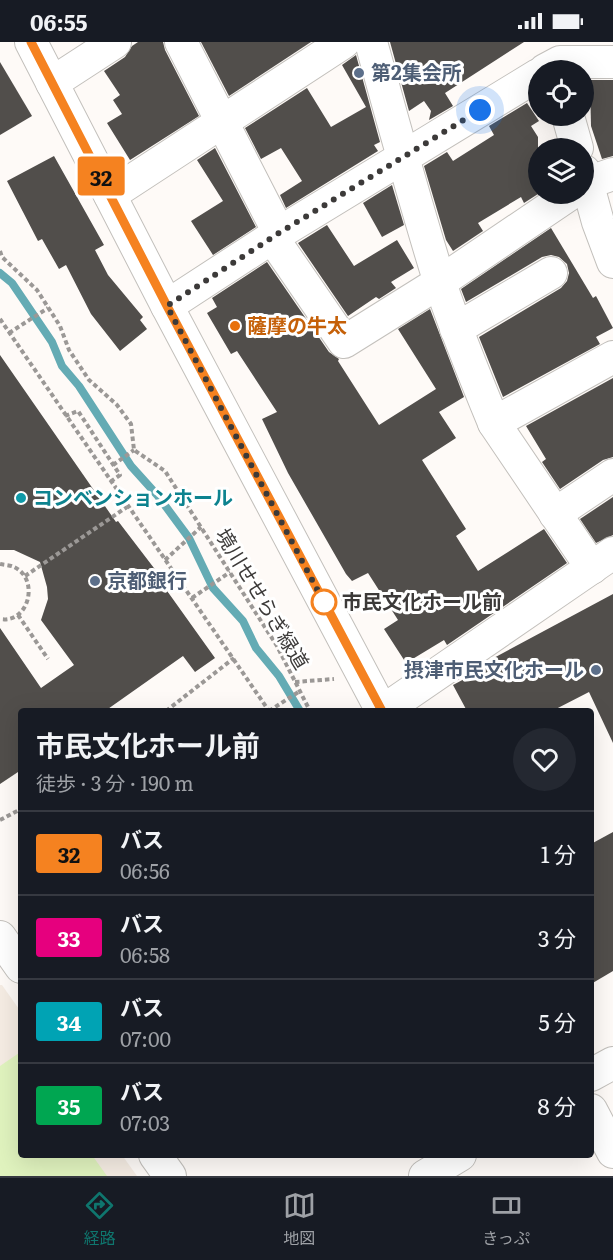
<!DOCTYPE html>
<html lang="ja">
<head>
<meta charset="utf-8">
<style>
  :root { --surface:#171b24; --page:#242831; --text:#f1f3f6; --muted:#9ea1a6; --line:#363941; --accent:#0f766e }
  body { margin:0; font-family:Literata,"Noto Sans JP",serif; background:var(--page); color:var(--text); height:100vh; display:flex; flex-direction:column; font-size:22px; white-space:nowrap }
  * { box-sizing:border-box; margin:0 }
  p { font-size:20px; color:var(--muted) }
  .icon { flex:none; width:33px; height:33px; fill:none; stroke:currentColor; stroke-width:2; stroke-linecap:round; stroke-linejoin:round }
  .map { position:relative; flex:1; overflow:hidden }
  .panel { position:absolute; left:18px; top:666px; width:576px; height:450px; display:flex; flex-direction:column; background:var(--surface); border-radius:6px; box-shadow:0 6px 24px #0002 }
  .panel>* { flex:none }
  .badge { padding:0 12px; border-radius:4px; font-size:21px; line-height:39px }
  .buttons { position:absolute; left:528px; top:18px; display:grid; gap:12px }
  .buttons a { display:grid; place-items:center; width:66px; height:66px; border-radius:50%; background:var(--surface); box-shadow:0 6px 24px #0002; font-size:30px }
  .you { position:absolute; width:30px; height:30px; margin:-15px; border:4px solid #fff; border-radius:50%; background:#1a73e8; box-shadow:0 0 0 9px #1a73e833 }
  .map>.badge { position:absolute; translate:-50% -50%; box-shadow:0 0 0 3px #fff }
  .round { display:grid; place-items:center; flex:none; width:63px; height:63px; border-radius:32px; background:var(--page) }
  .headline { display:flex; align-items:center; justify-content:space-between; height:102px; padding:0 18px }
  h1 { font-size:28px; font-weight:700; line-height:45px }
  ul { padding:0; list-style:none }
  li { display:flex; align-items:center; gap:18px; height:84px; padding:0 18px; border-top:2px solid var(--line) }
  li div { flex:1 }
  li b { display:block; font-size:22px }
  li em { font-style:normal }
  li .badge { min-width:66px; font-weight:700; text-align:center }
  .status { display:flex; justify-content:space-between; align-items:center; height:42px; padding:0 30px; background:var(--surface); direction:ltr }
  .status svg { height:16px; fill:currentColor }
  .tab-bar { display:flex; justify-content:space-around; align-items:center; height:84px; border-top:2px solid var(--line); background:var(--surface); font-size:16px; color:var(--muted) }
  .tab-bar a { display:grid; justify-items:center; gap:3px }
  .tab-bar .active { color:var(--accent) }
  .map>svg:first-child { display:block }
  .built { fill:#f5ece3 }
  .green { fill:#e0f3be }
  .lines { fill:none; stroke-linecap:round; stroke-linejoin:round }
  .stream { stroke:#64abb4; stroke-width:8 }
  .building { fill:#514e4b }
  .minor-casing { stroke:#c3c0bc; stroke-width:34 }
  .path { stroke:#9b9896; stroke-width:4; stroke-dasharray:4.5 3; stroke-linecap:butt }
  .minor { stroke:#fff; stroke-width:32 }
  .line-casing { stroke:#fff; stroke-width:14 }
  .line { stroke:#f58220; stroke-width:9 }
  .walk { stroke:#3c3a39; stroke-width:6; stroke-dasharray:0 10.8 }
  .service-dot { fill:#5c6f8a; stroke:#fff; stroke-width:2 }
  .food-dot { fill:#e8710a; stroke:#fff; stroke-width:2 }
  .culture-dot { fill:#0f9aa8; stroke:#fff; stroke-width:2 }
  .stop-dot { fill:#fff; stroke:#f58220; stroke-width:3 }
  .labels { text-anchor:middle; stroke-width:6; stroke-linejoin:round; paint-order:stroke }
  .service-label { font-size:20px; font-weight:bold; fill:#4e5e75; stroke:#fff; text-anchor:start }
  .food-label { font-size:20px; font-weight:bold; fill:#c56008; stroke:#fff; text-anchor:start }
  .culture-label { font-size:20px; font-weight:bold; fill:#0d838f; stroke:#fff; text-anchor:start }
  .street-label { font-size:20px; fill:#3c3a39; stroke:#fff }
  .stop-label { font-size:20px; font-weight:bold; fill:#3c3a39; stroke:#fff; text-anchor:start }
</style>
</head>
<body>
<div class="status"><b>06:55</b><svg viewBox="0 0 49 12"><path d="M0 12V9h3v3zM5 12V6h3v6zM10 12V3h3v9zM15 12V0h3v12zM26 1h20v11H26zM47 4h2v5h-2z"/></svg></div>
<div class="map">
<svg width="613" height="1134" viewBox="0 0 613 1134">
  <rect width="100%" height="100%" fill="#fefaf7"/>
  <polygon class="built" points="0,943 2,943 21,970 21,1113 122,1113 137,1134 0,1134"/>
  <polygon class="green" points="19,1011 21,1014 21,1113 92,1113 107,1134 0,1134 0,1024"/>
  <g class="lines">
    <polyline class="stream" points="0,231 12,241 52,300 62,324 79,344 131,424 158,454 189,496 213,546 243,579 256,606 279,634 300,669"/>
  </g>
  <g class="building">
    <polygon points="138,0 163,0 165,8 199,74 130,118 107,81 122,72 113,58 120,53 104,29 125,15 132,4"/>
    <polygon points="201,0 311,0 229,54"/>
    <polygon points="390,0 524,0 445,51 453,64 429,78 431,69 424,59 409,69"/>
    <polygon points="356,13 380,100 374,103 378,109 286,166 280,153 302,139 281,106 261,117 245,86 307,46 331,85 366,65 342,23"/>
    <polygon points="0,20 32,74 0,93"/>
    <polygon points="590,38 613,38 613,114 602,117 591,84"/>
    <polygon points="527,61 539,79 531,84 538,95 538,152 524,161 521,155 478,181 483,189 453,209 446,198 424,124 447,110 453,119 494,93 489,84"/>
    <polygon points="215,106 256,185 213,213 191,179 223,159 197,118"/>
    <polygon points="54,114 104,203 95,208 108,233 143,275 140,278 147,287 120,309 91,272 66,223 59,227 42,197 38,199 7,139"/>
    <polygon points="392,143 404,183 382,195 363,161"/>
    <polygon points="327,183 354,224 397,198 414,226 391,240 396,246 379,257 376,255 348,274 298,201"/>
    <polygon points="551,186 593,256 596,254 613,286 596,295 600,302 503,355 479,295 561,246 567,239 569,231 567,222 559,215 551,213 542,215 466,260 461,247"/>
    <polygon points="267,220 329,310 339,317 338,319 379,383 436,347 398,287 430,267 464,355 439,370 456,396 422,418 466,487 456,494 478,529 544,487 567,521 447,603 444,598 406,621 384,587 398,578 368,531 352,539 346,532 288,431 262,377 277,370 237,309 231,312 207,271 217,265 212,256"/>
    <polygon points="0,313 116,480 118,479 157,530 155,532 215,616 195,630 183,614 105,669 21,669 21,728 0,742 0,586 41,646 74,623 41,578 48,557 47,545 40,520 14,508 0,508"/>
    <polygon points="613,336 613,415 603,418 560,447 542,420 546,417 526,384"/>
    <polygon points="613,455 613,493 596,501 580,477"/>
    <polygon points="613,552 613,701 589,650 552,669 467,669 453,643 468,635 467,633 490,618"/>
    <polygon points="613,790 613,929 591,942 591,802"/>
  </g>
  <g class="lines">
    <defs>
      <g id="minor">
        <polyline points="31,0 167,264 382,669"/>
        <polyline points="181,0 279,191 278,204 344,300 440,240 570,152"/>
        <path d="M371,0C393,80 415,161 440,241C456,288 475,335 494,381L613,315"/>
        <polyline points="545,28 560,20 613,20"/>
        <polyline points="52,41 115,0"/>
        <polyline points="568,74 577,106"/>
        <polyline points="584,129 598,180 613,220"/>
        <polyline points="584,142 613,132"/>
        <polyline points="110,153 344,0"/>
        <polyline points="167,264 279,191 538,33"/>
        <polyline points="456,287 551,231"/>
        <polyline points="494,381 592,526"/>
        <polyline points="555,472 613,433"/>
        <polyline points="383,669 613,511"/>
        <polyline points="0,895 21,925"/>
        <polyline points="591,1033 613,1021"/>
        <polyline points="591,1068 613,1110"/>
        <polyline points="155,1113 170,1134"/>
        <polyline points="425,1134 460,1113"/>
      </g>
    </defs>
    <use href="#minor" class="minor-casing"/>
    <g class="path">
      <polyline points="0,209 2,215 37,248 60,284 69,308 89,338 117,363 131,382 134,408 165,429 277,604 310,669"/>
      <polyline points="0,277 269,669"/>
      <polyline points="9,291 48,266"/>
      <polyline points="65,374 78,369 120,433 110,440"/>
      <polyline points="113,423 134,408"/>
      <polyline points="165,518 201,485"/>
      <path d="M0,522C4,523 10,523 14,525C40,537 29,582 0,577"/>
      <polyline points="25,534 127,465"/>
      <polyline points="192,556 230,530"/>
      <polyline points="18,573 48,617"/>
      <polyline points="295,640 334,637"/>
      <polyline points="166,669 234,616"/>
      <polyline points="269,669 300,649"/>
      <polyline points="0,778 21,767"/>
    </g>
    <use href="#minor" class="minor"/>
  </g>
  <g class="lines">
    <defs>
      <polyline id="line" points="31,0 167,264 382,669"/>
    </defs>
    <use href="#line" class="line-casing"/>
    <use href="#line" class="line"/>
    <polyline class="walk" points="324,560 328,568 167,264 279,191 480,68"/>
  </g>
  <g class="service-dot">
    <circle cx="359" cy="31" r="6"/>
    <circle cx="95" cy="539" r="6"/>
    <circle cx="596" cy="628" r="6"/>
  </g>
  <circle class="food-dot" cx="235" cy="284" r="6"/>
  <circle class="culture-dot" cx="21" cy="456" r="6"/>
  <circle class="stop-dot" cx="324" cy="560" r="12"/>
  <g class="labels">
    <g class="service-label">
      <text x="371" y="38">第2集会所</text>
      <text x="107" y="546">京都銀行</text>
      <text x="584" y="635" text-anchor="end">摂津市民文化ホール</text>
    </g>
    <g class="food-label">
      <text x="247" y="291">薩摩の牛太</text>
    </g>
    <g class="culture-label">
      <text x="33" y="463">コンベンションホール</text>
    </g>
    <g class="street-label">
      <text transform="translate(262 557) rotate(59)" y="7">境川せせらぎ緑道</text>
    </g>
    <g class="stop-label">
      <text x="342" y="567">市民文化ホール前</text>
    </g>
  </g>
</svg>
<div class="buttons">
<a><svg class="icon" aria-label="locate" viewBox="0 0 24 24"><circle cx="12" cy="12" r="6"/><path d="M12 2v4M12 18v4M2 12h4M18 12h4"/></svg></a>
<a><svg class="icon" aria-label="layers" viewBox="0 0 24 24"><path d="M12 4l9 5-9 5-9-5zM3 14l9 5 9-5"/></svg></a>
</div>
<div class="you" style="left:480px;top:68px"></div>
<b class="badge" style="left:101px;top:134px;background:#f58220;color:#111">32</b>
<section class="panel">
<div class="headline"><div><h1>市民文化ホール前</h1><p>徒歩 · 3 分 · 190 m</p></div><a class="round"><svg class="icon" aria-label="heart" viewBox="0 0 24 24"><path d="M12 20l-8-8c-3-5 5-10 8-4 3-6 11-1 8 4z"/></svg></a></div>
<ul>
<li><span class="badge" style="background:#f58220;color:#111">32</span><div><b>バス</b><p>06:56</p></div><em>1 分</em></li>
<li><span class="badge" style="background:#e6007e;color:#fff">33</span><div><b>バス</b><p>06:58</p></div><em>3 分</em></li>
<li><span class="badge" style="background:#00a3b4;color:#fff">34</span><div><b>バス</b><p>07:00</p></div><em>5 分</em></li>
<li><span class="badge" style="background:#00a651;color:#fff">35</span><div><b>バス</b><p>07:03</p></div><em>8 分</em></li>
</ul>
</section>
</div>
<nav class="tab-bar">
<a class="active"><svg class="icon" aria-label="directions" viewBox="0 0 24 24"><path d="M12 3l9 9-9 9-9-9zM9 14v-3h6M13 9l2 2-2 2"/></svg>経路</a>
<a><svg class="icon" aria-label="map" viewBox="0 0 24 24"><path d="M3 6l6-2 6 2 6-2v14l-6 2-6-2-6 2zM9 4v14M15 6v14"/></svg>地図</a>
<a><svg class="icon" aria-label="tickets" viewBox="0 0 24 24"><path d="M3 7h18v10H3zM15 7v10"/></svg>きっぷ</a>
</nav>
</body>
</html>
